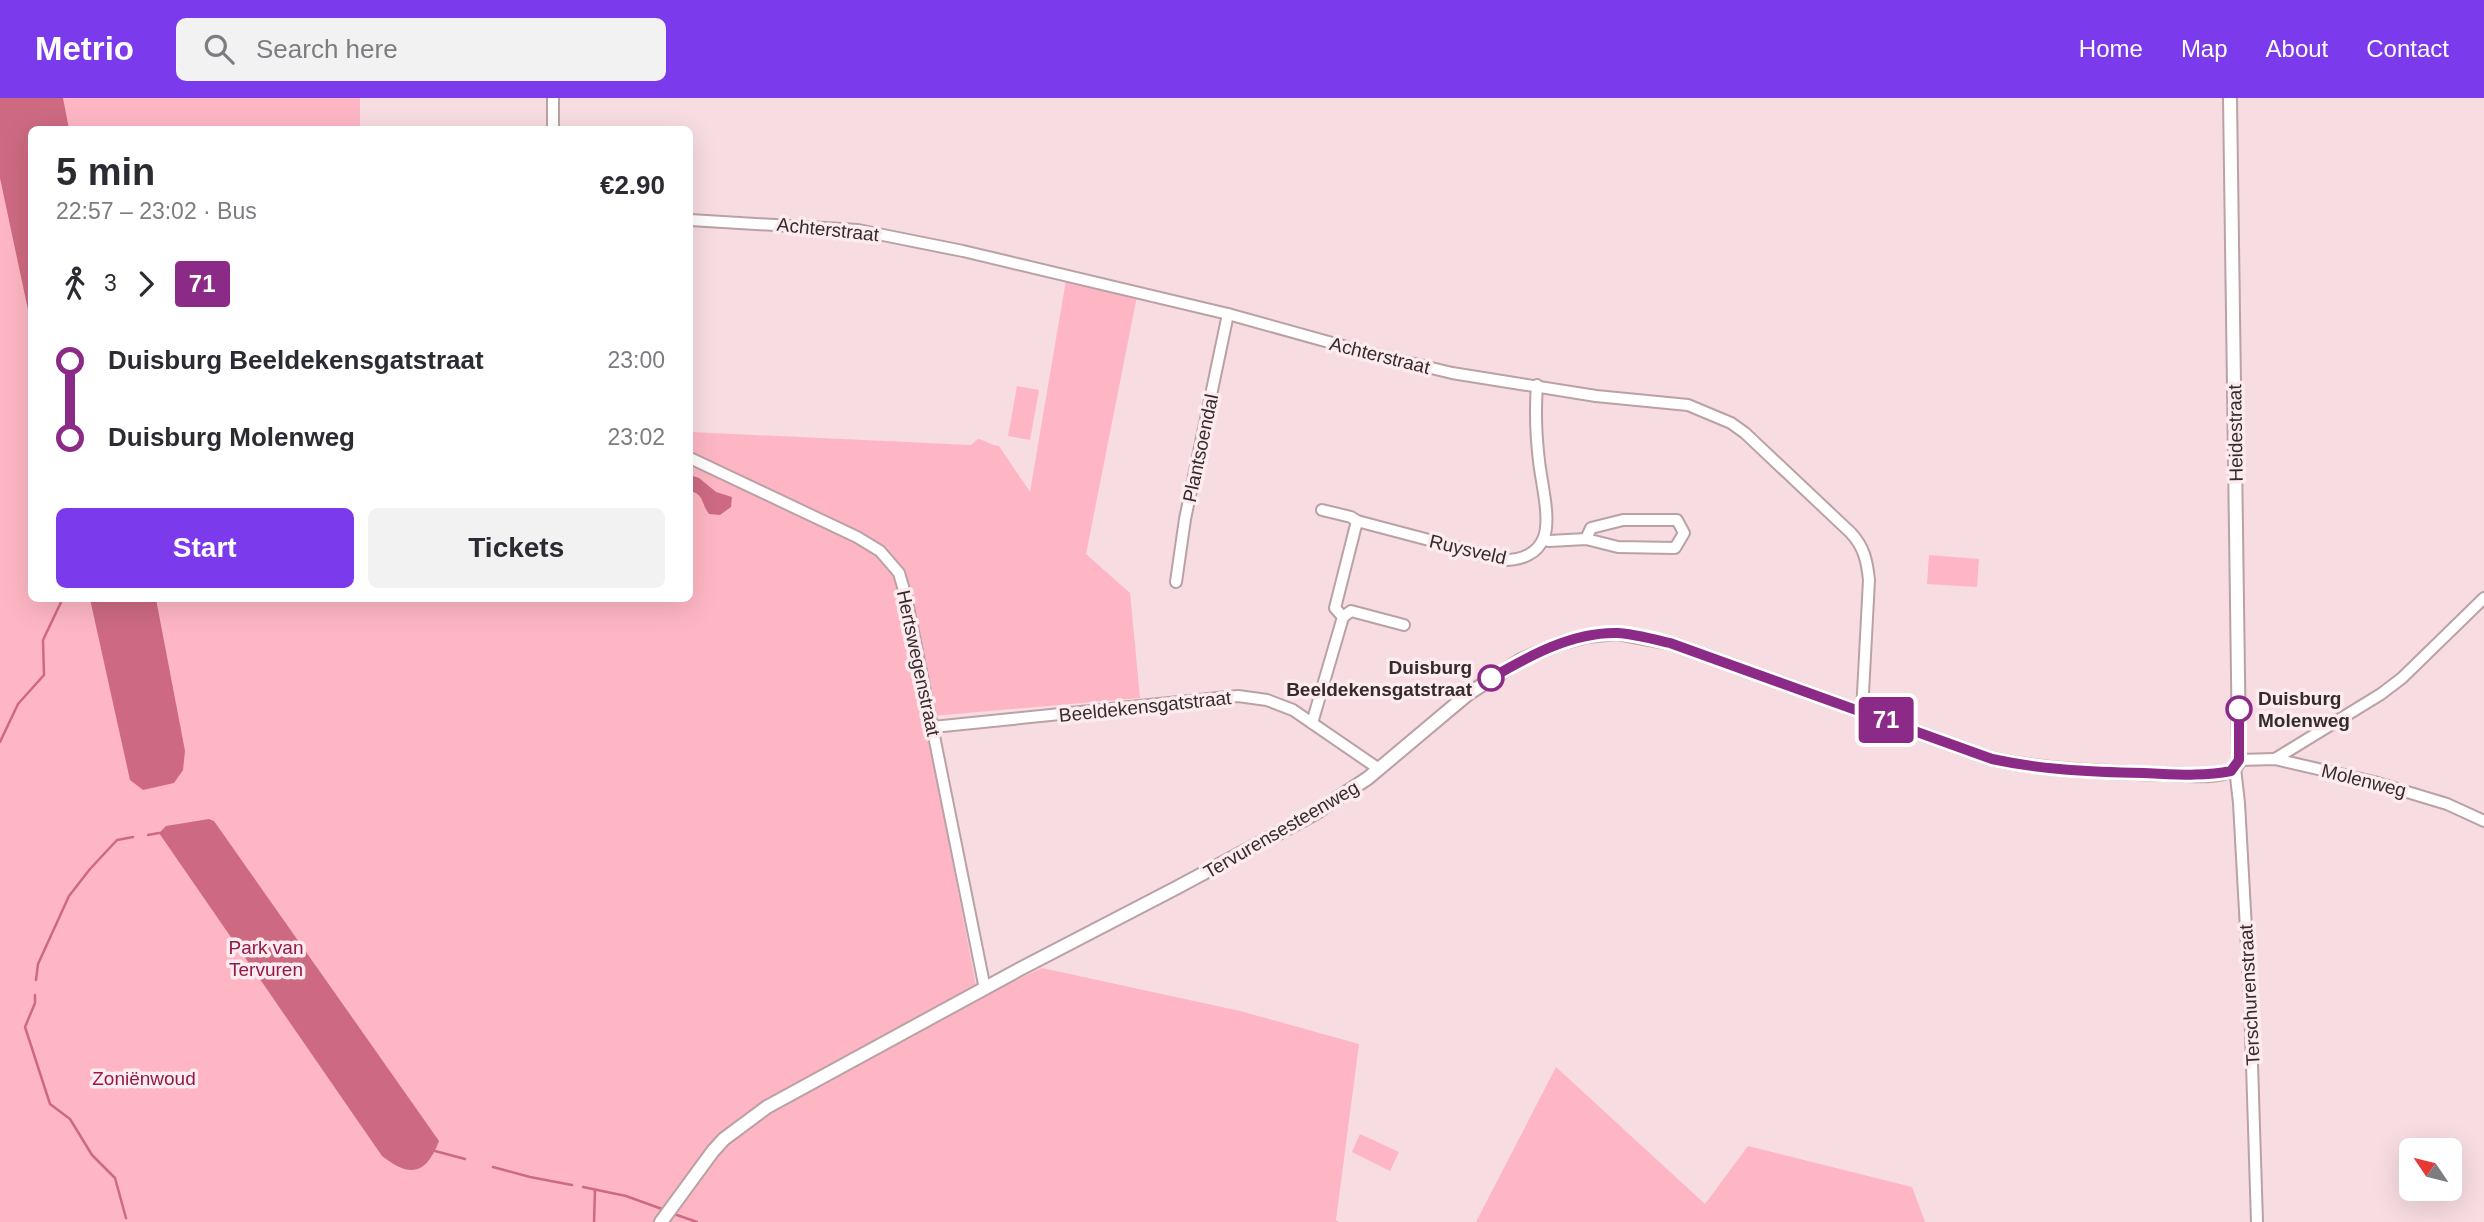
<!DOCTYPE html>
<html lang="en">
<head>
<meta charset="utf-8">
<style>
  :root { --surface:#fff; --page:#f2f2f3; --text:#2b2b33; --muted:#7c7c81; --accent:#7c3aed }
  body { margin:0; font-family:Arial,sans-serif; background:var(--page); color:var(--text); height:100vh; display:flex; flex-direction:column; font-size:26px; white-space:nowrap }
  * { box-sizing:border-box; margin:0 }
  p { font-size:23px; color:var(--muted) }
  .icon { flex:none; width:38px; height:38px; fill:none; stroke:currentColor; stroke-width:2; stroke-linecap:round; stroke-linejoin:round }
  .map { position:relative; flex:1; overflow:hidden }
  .sheet { position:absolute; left:28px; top:28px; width:665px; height:476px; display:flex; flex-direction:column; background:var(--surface); border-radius:10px; box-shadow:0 7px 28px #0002 }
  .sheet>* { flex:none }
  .badge { padding:0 14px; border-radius:5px; font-size:24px; line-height:46px }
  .needle { width:46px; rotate:305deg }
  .controls { position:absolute; left:2399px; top:1040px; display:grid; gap:14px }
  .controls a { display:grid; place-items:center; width:63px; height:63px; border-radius:10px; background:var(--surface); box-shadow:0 7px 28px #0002; font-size:35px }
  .map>.badge { position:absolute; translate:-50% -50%; box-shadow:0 0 0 4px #fff }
  .legs { display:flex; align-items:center; gap:10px; height:77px; padding:0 28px; font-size:23px }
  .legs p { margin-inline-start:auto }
  .headline { display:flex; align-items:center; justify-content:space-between; height:119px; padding:0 28px }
  h1 { font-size:38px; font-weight:700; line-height:52px }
  .action { display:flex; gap:14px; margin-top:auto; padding:14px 28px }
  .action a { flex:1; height:80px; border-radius:10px; background:var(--accent); color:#fff; font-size:28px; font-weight:700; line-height:80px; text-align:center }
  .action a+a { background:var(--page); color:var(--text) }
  ul { padding:0 28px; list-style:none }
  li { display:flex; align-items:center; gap:24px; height:77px; font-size:26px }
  li i { display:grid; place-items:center; width:10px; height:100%; margin:0 9px; background:currentColor }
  li i::after { content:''; width:18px; height:18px; margin:-9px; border:5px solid; border-radius:50%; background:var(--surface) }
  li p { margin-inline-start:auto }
  li:first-child i { background:linear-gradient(#0000 50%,currentColor 0) }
  li:last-child i { background:linear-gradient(currentColor 50%,#0000 0) }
  header { display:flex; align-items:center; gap:42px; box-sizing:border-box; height:98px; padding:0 35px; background:var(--accent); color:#fff }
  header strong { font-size:33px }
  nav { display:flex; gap:38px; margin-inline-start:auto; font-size:24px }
  .search { width:490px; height:63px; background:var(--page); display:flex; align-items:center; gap:18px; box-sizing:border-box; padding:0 24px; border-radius:10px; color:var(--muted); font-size:26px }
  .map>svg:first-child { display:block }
  .green { fill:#feb6c4 }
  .water { fill:#cd6a82 }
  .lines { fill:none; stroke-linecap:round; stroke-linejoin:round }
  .stream { stroke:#cd6a82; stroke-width:2.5 }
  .minor-casing { stroke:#baa1a5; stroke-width:14 }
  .tertiary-casing { stroke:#baa1a5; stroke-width:16 }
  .minor { stroke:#fff; stroke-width:10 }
  .tertiary { stroke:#fff; stroke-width:12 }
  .line-1-casing { stroke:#fff; stroke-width:16 }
  .line-1 { stroke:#8c2b87; stroke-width:10 }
  .stop-1-dot { fill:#fff; stroke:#8c2b87; stroke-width:3.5 }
  .labels { text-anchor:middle; stroke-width:7; stroke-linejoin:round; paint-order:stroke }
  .street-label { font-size:19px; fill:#352b2d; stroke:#fdecef }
  .stop-label { font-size:19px; font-weight:bold; fill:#352b2d; stroke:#fdecef; text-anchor:end }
  .park-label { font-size:19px; fill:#931a46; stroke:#fdecef }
</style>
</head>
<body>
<header>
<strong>Metrio</strong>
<div class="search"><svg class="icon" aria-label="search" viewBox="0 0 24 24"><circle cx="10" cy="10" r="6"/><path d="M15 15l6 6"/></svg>Search here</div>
<nav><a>Home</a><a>Map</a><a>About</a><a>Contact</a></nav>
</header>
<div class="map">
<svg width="2484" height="1124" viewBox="0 0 2484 1124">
  <rect width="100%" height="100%" fill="#f7dce1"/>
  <g class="green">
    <path d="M0,0H360V31L32,32V500H690V334L971,347L978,341C987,343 990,347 999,348L1030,394L1066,182L1137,198L1086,456L1130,495L1140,600L921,619L934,666L976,888L775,997L783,1005L985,897L1042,870L1240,913L1359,946L1336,1122L1339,1124H0Z"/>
    <polygon points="1017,288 1039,292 1030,342 1008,338"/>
    <polygon points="1929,457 1979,461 1977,489 1927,486"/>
    <polygon points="1556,969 1705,1106 1748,1048 1912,1089 1925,1124 1476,1124"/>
    <polygon points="1360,1036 1399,1054 1390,1073 1352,1054"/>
  </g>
  <g class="water">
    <polygon points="0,0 63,0 69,31 32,32 31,226 0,80"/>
    <path d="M690,377L699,380L716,394L732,399L731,409L720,417L709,416C701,405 704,396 690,393Z"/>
    <polygon points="90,501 156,501 185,653 183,672 174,685 143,692 130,682"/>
    <path d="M209,721L214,723L439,1043C426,1077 410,1080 382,1058L159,735L166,728Z"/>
  </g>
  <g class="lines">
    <g class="stream">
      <polyline points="0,644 18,606 44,577 43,542 63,500"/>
      <polyline points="148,737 159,735"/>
      <polyline points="36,882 38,866 69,798 90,771 117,742 133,739"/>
      <polyline points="35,897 35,905 25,929 50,1006 70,1021 92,1057 115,1080 126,1120"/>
      <polyline points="435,1053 465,1061"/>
      <polyline points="493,1069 530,1079 572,1087"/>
      <polyline points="583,1089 626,1098 662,1111"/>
      <polyline points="674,1116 697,1124"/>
      <polyline points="594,1124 595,1092"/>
    </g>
    <defs>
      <g id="minor">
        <polyline points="553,0 553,32"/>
        <path d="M690,122L858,132L963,153L1228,216L1361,253L1452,275L1596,298L1688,307L1731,325L1745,335L1851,435C1864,449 1867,463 1869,482L1862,614"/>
        <polyline points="690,360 857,439 880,453 899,475 906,499 985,891"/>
        <polyline points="1322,412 1351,419 1357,423"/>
        <polyline points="1544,441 1549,443 1586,441 1618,449 1675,450 1684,435 1677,422 1623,422 1591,430 1586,441"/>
        <polyline points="1176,484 1185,421 1228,216"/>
        <polyline points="1343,519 1351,513 1404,527"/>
        <path d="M1312,625L1343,519L1335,510L1357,423L1505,462C1521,462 1538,456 1544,439C1551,420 1541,383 1539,363C1536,338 1535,313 1537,287"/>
        <polyline points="933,629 1238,598 1267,602 1293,612 1379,671"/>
        <polyline points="2275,661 2381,596 2402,580 2484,500"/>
        <polyline points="2239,662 2275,661 2374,684 2447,706 2484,723"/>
        <polyline points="2235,670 2239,705 2250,903 2257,1124"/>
      </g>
      <path id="tertiary" d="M661,1124L713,1053L724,1041L767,1009L1020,871L1176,790L1314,716L1368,680L1468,596L1521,562L1561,545L1587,538L1616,535L1670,545L1992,661C2049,673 2105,674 2163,676C2185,676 2212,681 2233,672L2239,664V649L2230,0"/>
    </defs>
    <use href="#minor" class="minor-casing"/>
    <use href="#tertiary" class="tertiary-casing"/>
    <use href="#minor" class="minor"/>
    <use href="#tertiary" class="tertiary"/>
  </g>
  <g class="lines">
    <defs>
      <path id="line-1" d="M1491,580C1529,558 1572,534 1617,535C1635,536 1653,541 1670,545L1992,661C2043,672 2092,674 2143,675C2172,676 2202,679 2231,673L2239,662V611"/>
    </defs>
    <use href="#line-1" class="line-1-casing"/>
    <use href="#line-1" class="line-1"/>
  </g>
  <g class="stop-1-dot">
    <circle cx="1491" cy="580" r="12"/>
    <circle cx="2239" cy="611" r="12"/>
  </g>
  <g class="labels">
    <g class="street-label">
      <text transform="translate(828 131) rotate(6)" y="7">Achterstraat</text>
      <text transform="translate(1380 257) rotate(14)" y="7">Achterstraat</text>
      <text transform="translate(2235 335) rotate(-91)" y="7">Heidestraat</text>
      <text transform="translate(1200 350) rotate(-78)" y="7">Plantsoendal</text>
      <text transform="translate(1468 451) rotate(13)" y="7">Ruysveld</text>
      <text transform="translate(919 565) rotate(78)" y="7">Hertswegenstraat</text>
      <text transform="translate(1145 608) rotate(-6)" y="7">Beeldekensgatstraat</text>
      <text transform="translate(2364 682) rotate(14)" y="7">Molenweg</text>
      <text transform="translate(1281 731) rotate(-30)" y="7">Tervurensesteenweg</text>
      <text transform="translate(2249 897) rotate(-93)" y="7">Terschurenstraat</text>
    </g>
    <g class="stop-label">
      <text x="1472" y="576">Duisburg<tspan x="1472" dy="22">Beeldekensgatstraat</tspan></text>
      <text x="2258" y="607" text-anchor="start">Duisburg<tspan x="2258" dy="22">Molenweg</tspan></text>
    </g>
    <g class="park-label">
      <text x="266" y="856">Park van<tspan x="266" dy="22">Tervuren</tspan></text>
      <text x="144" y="987">Zoniënwoud</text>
    </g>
  </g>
</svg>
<div class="controls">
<a><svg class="needle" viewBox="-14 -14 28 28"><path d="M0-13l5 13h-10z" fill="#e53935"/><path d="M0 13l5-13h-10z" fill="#7c7c81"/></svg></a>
</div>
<b class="badge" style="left:1886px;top:622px;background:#8c2b87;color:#fff">71</b>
<section class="sheet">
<div class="headline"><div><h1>5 min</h1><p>22:57 – 23:02 · Bus</p></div><b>€2.90</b></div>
<div class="legs"><svg class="icon" aria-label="walk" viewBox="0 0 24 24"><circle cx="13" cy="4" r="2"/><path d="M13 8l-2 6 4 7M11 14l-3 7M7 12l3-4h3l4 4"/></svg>3<svg class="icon" aria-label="forward" viewBox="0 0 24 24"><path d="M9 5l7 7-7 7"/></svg><b class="badge" style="background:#8c2b87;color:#fff">71</b></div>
<ul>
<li><i style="color:#8c2b87"></i><b>Duisburg Beeldekensgatstraat</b><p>23:00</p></li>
<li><i style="color:#8c2b87"></i><b>Duisburg Molenweg</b><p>23:02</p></li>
</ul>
<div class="action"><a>Start</a><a>Tickets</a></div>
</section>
</div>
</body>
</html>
